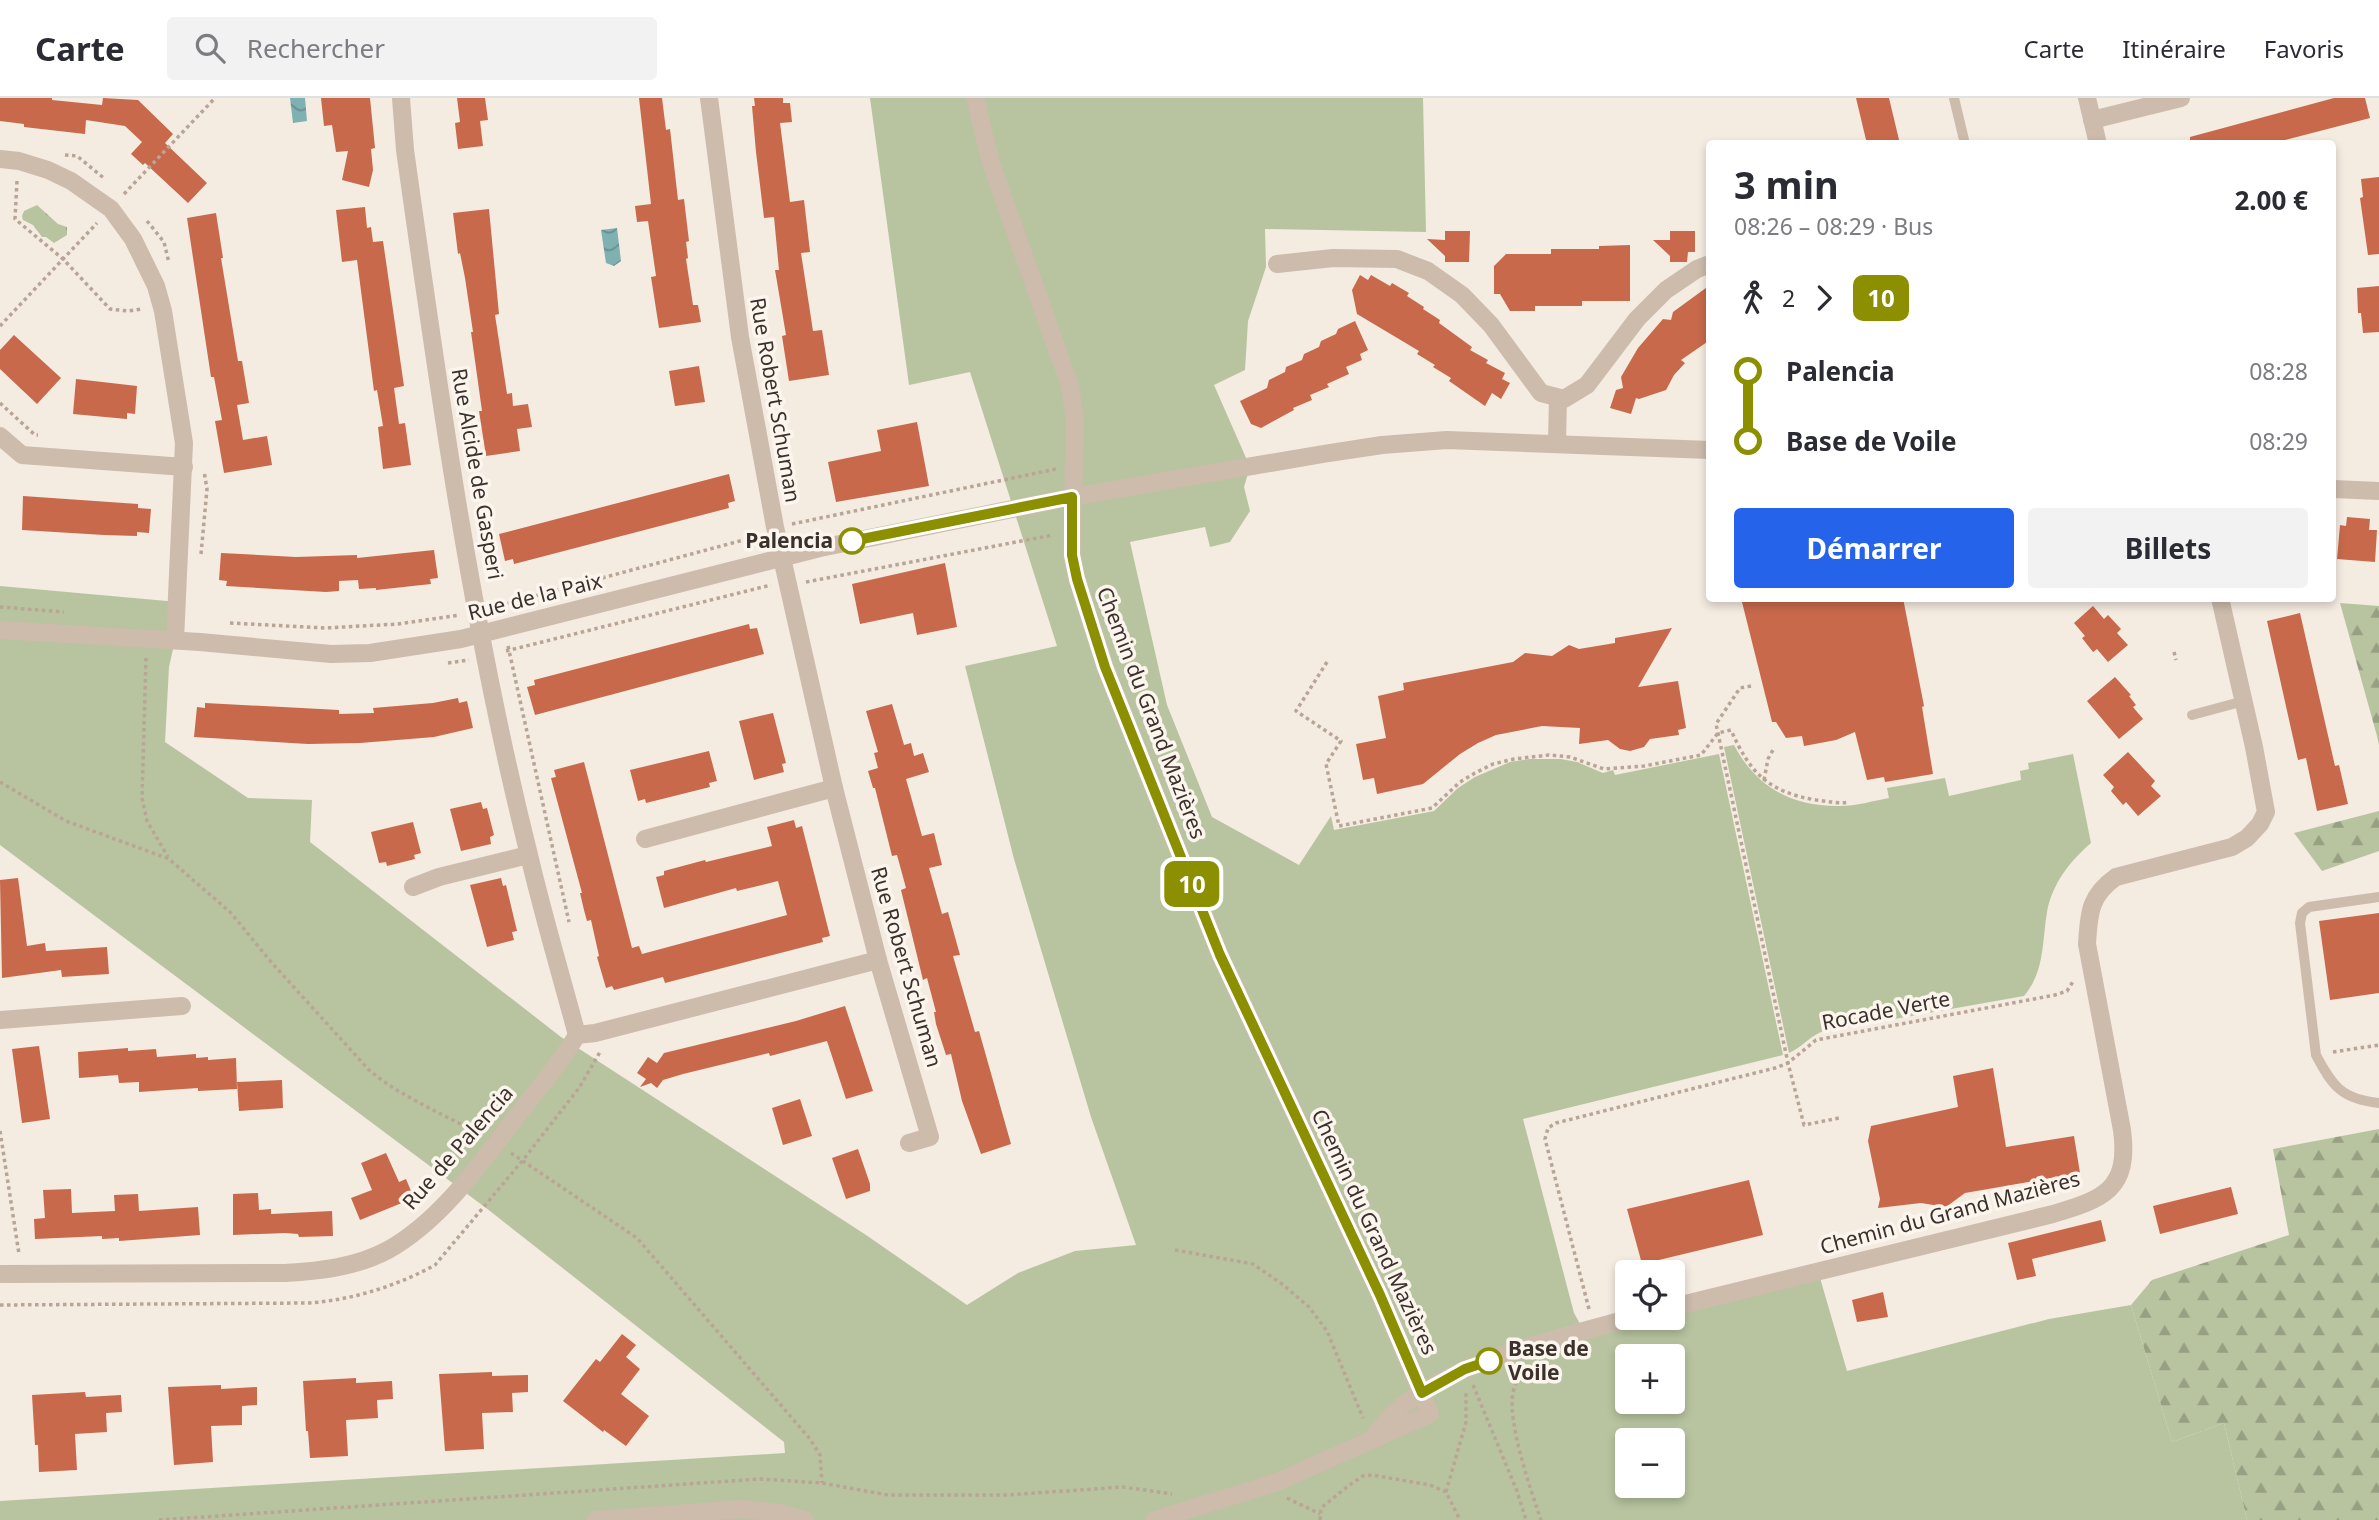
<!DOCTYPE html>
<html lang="fr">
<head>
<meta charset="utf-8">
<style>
  :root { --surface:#fff; --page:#f2f2f3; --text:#2b2b33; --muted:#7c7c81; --line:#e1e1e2; --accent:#2563eb }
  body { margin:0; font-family:"Noto Sans",sans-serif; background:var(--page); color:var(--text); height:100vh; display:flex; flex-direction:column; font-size:26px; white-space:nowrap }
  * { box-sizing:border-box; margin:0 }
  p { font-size:23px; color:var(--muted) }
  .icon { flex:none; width:38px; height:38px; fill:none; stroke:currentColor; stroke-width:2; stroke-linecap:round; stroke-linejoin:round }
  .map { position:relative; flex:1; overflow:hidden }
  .sheet { position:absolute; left:1706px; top:42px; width:630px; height:462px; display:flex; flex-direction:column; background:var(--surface); border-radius:7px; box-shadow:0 4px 10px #0003 }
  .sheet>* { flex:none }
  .badge { padding:0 14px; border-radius:10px; font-size:24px; line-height:46px }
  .fabs { position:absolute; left:1615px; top:1162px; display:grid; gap:14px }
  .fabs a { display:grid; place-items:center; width:70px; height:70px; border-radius:7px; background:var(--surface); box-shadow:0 4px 10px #0003; font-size:35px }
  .map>.badge { position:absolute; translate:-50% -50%; box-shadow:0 0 0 4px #fff }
  .legs { display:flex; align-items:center; gap:10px; height:77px; padding:0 28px; font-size:23px }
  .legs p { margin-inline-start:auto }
  .overview { display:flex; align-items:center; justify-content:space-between; height:119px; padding:0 28px }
  h1 { font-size:38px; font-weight:700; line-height:52px }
  .action { display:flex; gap:14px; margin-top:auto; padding:14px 28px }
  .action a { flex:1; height:80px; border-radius:7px; background:var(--accent); color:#fff; font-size:28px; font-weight:700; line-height:80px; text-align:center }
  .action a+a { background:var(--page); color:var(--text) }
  ul { padding:0 28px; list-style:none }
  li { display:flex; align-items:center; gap:24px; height:70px; font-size:26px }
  li i { display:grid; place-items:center; width:10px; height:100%; margin:0 9px; background:currentColor }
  li i::after { content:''; width:18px; height:18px; margin:-9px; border:5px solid; border-radius:50%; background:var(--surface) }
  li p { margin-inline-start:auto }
  li:first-child i { background:linear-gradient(#0000 50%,currentColor 0) }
  li:last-child i { background:linear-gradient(currentColor 50%,#0000 0) }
  header { display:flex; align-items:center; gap:42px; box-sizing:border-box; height:98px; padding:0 35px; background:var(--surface); border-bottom:2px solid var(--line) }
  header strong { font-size:33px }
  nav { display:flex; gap:38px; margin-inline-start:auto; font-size:24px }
  .search { width:490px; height:63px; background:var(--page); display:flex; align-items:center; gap:18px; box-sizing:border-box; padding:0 24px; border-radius:7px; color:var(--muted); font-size:26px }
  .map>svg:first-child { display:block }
  .grass { fill:#b8c4a0; fill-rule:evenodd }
  .forest { fill:url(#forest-firs) }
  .park { fill:url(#park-tufts) }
  .water { fill:url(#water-waves) }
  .building { fill:#c8694b }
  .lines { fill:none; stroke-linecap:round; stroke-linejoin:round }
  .path { stroke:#b9a596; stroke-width:3.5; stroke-dasharray:3.5 3.5; stroke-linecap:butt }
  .service { stroke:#cdbbac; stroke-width:10 }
  .minor { stroke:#cdbbac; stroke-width:18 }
  .line-1-casing { stroke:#fff; stroke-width:16 }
  .line-1 { stroke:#8b8f00; stroke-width:10 }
  .stop-1-dot { fill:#fff; stroke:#8b8f00; stroke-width:3.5 }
  .labels { text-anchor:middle; stroke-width:7; stroke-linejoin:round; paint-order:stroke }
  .street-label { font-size:21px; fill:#3b302b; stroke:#fbf5ee }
  .stop-label { font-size:21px; font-weight:bold; fill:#3b302b; stroke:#fbf5ee; text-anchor:end }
</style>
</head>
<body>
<header>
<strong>Carte</strong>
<div class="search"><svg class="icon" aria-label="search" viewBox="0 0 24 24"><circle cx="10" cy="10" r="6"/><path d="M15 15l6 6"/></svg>Rechercher</div>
<nav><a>Carte</a><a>Itinéraire</a><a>Favoris</a></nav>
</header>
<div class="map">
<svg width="2379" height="1422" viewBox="0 0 2379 1422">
  <defs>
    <pattern id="forest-firs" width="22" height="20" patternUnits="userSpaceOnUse" patternTransform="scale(1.75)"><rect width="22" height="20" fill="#b8c4a0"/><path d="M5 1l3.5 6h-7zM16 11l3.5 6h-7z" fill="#97a083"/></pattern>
    <pattern id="park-tufts" width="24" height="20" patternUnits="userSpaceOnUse" patternTransform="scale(1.75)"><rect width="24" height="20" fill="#b8c4a0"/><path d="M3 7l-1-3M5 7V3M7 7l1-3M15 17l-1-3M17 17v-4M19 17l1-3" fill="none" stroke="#97a083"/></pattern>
    <pattern id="water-waves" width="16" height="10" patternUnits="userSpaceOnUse" patternTransform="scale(1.75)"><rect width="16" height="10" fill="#7fb0b2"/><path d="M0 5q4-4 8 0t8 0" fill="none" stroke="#699091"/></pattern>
  </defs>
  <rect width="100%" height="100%" fill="#f4ebe1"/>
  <g class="grass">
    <path d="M870,0H1423L1426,134L1265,131L1266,169L1248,223L1245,272L1214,287L1250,369L1244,389L1250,413L1230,444L1210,449L1205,429L1130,444L1167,607L1212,719L1299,767L1331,718L1334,732L1434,713L1458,690L1475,679L1510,664L1529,661H1561L1577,664L1603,675L1613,672L1615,677L1719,656L1783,957L1523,1021L1574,1215L1584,1233L1635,1220H1673V1210L1818,1173L1847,1273L2049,1221L2131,1207L2172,1344L2224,1325L2247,1422H0V1403L785,1355L784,1344L490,1113L0,747V488L178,504L175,542L169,569L165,644L248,700L312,702L310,744L561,939L866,1137L967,1207L1018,1175L1075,1153L1136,1147L1091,1019L1014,761L965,568L1057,548L970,274L909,287ZM1628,1258H1673V1304H1628ZM1628,1342H1673V1388H1628Z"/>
    <path d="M1734,647C1756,689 1792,709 1840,708C1856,708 1873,703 1889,700L1887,690L1945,680L1949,698L2021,682L2020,673L2029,671L2028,665L2073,656L2091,745C2070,763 2052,786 2047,814C2042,844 2045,873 2024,898L1821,934C1809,939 1801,950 1789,955L1724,649Z"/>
  </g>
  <g class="forest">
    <polygon points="2340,505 2379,508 2379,647 2377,638"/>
    <polygon points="2379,713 2379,753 2322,773 2294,735"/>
    <polygon points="2379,1031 2379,1422 2247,1422 2224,1325 2172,1344 2131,1207 2152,1182 2289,1137 2273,1051"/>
  </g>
  <polygon class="park" points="37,107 58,126 67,129 67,137 54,145 46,139 42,139 33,127 23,122 22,118 24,113"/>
  <g class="water">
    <polygon points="290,0 305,0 307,23 293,25"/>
    <polygon points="617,130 621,163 614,168 606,165 601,132"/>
  </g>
  <g class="building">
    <polygon points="0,0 52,0 52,2 102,7 103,0 138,2 173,36 165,45 207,85 188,105 145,65 143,67 131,56 142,44 125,28 86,22 85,36 24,29 24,26 0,23"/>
    <polygon points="321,0 370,0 375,50 371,51 373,72 369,89 342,82 348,53 336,54 332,27 324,28"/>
    <polygon points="457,0 485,0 488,22 480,23 483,48 458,51 455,25 460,24"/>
    <polygon points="639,0 662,0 666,32 670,31 678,102 684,101 689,143 686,144 688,160 686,161 693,207 698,207 701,224 659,230 651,179 656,178 648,123 637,124 635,108 651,106"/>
    <polygon points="754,0 783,0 783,5 790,5 792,24 780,25 790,104 804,102 810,154 801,155 813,233 822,232 829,277 789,283 782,238 786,237 775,172 779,172 774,119 764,120 756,54 752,8 755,8"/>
    <polygon points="1856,0 1889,0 1900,46 1867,46"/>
    <polygon points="2334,0 2365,0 2370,20 2270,46 2190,46 2190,39"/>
    <polygon points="2379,79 2379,156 2368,157 2360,100 2363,99 2361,81"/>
    <polygon points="365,109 367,130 371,129 373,144 383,143 404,288 394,290 399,326 405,325 411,367 383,371 378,329 383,328 377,292 374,293 357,162 342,164 336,112"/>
    <polygon points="489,111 499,216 495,217 507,296 512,295 513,308 528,306 532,329 517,331 520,353 486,358 479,313 482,313 471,234 473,234 465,180 460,155 458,156 453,115"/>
    <polygon points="216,115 223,160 221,160 238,263 242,263 249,305 237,307 243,342 267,338 272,367 224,375 215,323 222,322 214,279 211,279 187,120"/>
    <polygon points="1445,133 1470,133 1469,164 1445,164 1445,158 1427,141 1445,142"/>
    <polygon points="1670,133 1695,133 1695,154 1688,154 1687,164 1670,164 1670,158 1653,142 1670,142"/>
    <polygon points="1630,147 1630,203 1582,203 1582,208 1535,208 1535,213 1510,213 1500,196 1494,196 1494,168 1506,156 1551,156 1551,151 1599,151 1599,148"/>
    <polygon points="1360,177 1368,182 1371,177 1390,188 1392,185 1409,195 1407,198 1424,209 1423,211 1440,222 1439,225 1472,249 1470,252 1488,262 1486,265 1505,275 1502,281 1510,285 1501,301 1492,295 1485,308 1449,283 1451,280 1433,269 1435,267 1417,256 1419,253 1357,216 1352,192"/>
    <polygon points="1710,187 1710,242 1681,262 1685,265 1674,277 1666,292 1639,301 1636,300 1631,316 1610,310 1616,292 1623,290 1621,279 1638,250 1663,221 1671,222 1673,214"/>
    <polygon points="2379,188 2379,234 2363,235 2361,215 2358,215 2357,190"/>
    <polygon points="1355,223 1368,252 1360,256 1362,262 1346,269 1349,276 1327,286 1329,289 1310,297 1312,302 1293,310 1294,312 1261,330 1251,326 1240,303 1267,290 1269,282 1285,274 1286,269 1302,262 1304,256 1319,249 1321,243 1336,236 1338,231"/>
    <polygon points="14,237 61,280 37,306 0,271 0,252"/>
    <polygon points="699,268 705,304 675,308 669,273"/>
    <polygon points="76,281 137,288 135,316 127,315 127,321 73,316"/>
    <polygon points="917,324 929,388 836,404 828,364 881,353 877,332"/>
    <polygon points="729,376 735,403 728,405 729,410 514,466 513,461 505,463 499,436"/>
    <polygon points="23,398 138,406 138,410 151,411 149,435 137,434 137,438 104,437 22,432"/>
    <polygon points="2347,419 2370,421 2369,432 2377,432 2375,464 2337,461 2340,427 2346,428"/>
    <polygon points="434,452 438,480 430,481 431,486 376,492 376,490 359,491 358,482 339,483 339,493 326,494 226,488 227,483 219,482 221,455 296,459 357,457 357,460"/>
    <polygon points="945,465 957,529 917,537 913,515 860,526 852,486"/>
    <polygon points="1741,500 1903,500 1924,608 1922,609 1933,676 1885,684 1884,679 1867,682 1855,634 1836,642 1804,648 1802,638 1786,640 1776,624 1772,624"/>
    <polygon points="2093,508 2104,521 2108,517 2121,531 2117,535 2128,547 2108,564 2097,551 2093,554 2082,540 2085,538 2074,525"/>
    <polygon points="2300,515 2335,668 2339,667 2348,706 2317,713 2306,660 2298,662 2267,523"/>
    <polygon points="749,526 750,531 757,530 764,556 535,617 527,589 535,587 534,582"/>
    <polygon points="1672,530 1638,589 1678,583 1686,630 1678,632 1679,637 1650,641 1644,649 1630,653 1620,651 1608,642 1579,646 1580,630 1542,628 1496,637 1478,645 1460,656 1423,686 1377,696 1374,680 1363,682 1356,646 1386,640 1378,598 1404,592 1403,585 1513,564 1525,555 1552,558 1569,547 1579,551 1615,545 1615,540"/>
    <polygon points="2115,579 2131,597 2129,598 2136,607 2133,609 2143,621 2119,641 2087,603"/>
    <polygon points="458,600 459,605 467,603 473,630 434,639 360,645 308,646 194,639 197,609 205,610 205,605 339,612 339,616 374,615 373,610 433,605"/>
    <polygon points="892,606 904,647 911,645 914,658 923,655 929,674 906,681 922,738 934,735 942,767 929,770 942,816 948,814 960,857 953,858 975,934 979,933 1011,1046 981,1056 962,1003 951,956 946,957 936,926 934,914 936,914 927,880 923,882 901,792 906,790 897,757 892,758 875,690 873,690 868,673 878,670 874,655 878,654 866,613"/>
    <polygon points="773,615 786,665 782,666 784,674 754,682 739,623"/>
    <polygon points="709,653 717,683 709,685 710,689 646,705 645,701 638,703 630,672"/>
    <polygon points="2128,654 2155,683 2151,688 2161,698 2138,718 2126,704 2123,707 2111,693 2114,689 2103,677"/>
    <polygon points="584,664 632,850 639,848 642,856 787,817 778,783 737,793 736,790 664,810 656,779 664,777 664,773 705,762 706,764 772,748 767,729 794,722 796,730 802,728 830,838 822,840 823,844 665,885 663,879 614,892 612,888 606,890 597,859 599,858 591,822 587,823 584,812 580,795 582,795 551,680 556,679 554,672"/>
    <polygon points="481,704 483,711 487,710 494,737 490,739 491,746 461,753 450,711"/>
    <polygon points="413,724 421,755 414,757 415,761 387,768 386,764 379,765 371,734"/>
    <polygon points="18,780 27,848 45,845 46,853 107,849 109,876 62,879 61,872 2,880 0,782"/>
    <polygon points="501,780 503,788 506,787 517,833 512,834 514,842 487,849 470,787"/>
    <polygon points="2379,815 2379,895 2330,902 2319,823"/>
    <polygon points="845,908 873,993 846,1001 827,943 770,958 769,955 683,976 663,982 657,990 651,985 640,989 646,981 637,975 648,959 657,965 664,955 796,923"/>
    <polygon points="39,948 50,1021 22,1025 12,951"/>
    <polygon points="128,950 128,953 156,951 157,959 196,956 196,960 208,959 208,962 236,960 237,991 198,993 198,990 139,994 139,984 119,985 118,977 79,980 78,954"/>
    <polygon points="1993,970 2006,1049 2074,1038 2080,1075 1965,1095 1946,1109 1921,1105 1878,1110 1880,1101 1868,1043 1871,1028 1958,1009 1953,978"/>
    <polygon points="282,982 283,1010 239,1013 237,984"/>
    <polygon points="800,1001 812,1038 783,1047 772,1010"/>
    <polygon points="858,1051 870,1086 870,1093 846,1101 832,1060"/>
    <polygon points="386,1055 399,1084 406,1081 414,1100 360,1122 351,1100 372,1092 361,1065"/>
    <polygon points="1749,1082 1763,1137 1642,1166 1627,1111"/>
    <polygon points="2231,1089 2238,1116 2160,1136 2153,1108"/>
    <polygon points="71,1091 72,1115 115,1113 114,1097 138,1096 139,1113 198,1109 200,1137 119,1143 119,1140 102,1141 102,1138 35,1141 34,1121 45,1120 43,1092"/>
    <polygon points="258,1095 259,1112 271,1111 271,1116 332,1113 333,1138 299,1139 298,1136 285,1135 233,1137 233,1096"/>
    <polygon points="2101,1122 2106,1143 2032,1161 2036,1178 2017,1182 2008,1145"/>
    <polygon points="1883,1194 1888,1219 1857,1224 1852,1202"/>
    <polygon points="622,1236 636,1247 626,1259 640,1271 621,1296 649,1318 626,1348 604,1332 603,1334 563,1303 596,1261 600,1264"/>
    <polygon points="492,1274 492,1278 528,1277 528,1294 512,1295 513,1314 482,1315 484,1351 445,1353 439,1276"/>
    <polygon points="356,1280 356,1285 392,1283 393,1301 377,1302 378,1320 346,1322 348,1358 310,1360 308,1333 306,1333 303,1283"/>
    <polygon points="221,1287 221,1291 257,1289 257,1307 242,1308 242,1327 211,1328 213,1364 174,1367 168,1289"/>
    <polygon points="85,1294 86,1299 121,1297 122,1314 106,1315 107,1334 75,1336 77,1372 39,1374 38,1347 35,1347 32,1297"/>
  </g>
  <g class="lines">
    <g class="path">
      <polyline points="65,57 77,58 105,81"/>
      <polyline points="17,83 15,121 63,161 110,211 128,213 142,211"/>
      <polyline points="124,96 215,0"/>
      <polyline points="147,123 164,144 169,165"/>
      <polyline points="0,228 97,125"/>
      <polyline points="0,305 35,337 38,337"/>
      <polyline points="792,426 1056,371"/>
      <polyline points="201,456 207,391 204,373"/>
      <polyline points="806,484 1053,437"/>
      <polyline points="0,509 64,514"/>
      <polyline points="494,509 751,440 757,433"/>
      <polyline points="230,525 325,530 398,526 460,517"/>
      <polyline points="508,548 569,824"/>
      <polyline points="506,553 771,487"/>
      <polyline points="2174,554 2176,562"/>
      <polyline points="146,560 142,700 147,723 168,759"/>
      <path d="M1327,564L1296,613L1341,643L1326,666L1339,728L1432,710L1460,684L1475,675L1493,666L1514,661L1549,657L1570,659L1604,671L1644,668L1701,657L1718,635L1731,632C1750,675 1768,694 1816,702C1827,703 1838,706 1849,704"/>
      <polyline points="448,565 469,562"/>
      <polyline points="1751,588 1740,590 1716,626 1718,635 1788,965 1804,1027 1839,1020"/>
      <polyline points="1764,682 1768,661 1774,650"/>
      <path d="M0,684L66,723L169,761L231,815L272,865L369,972C401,999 443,1016 480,1036"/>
      <polyline points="2333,954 2379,947"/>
      <polyline points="0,1033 19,1156"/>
      <polyline points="511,1055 637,1140 810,1341 820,1357 822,1385"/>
      <polyline points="1175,1152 1253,1166 1282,1186 1309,1209 1327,1233 1363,1320"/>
      <path d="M0,1207L309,1205C352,1202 397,1188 435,1167L523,1062L579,990L600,954"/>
      <polyline points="1589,1211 1545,1041 1548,1030 1556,1025 1775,970 1788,965 1816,942 2055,897 2067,893 2074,882"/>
      <path d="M1532,1270C1522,1275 1515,1283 1513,1295C1507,1323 1531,1393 1541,1422"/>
      <polyline points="1473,1287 1517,1393 1526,1422"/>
      <polyline points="1446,1394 1466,1324 1466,1294"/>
      <polyline points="1287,1400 1320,1416"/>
      <polyline points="159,1422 760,1381 822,1385 888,1397 1006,1397 1123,1389 1172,1396"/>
      <polyline points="1320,1422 1321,1410 1348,1388 1363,1378 1372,1377 1430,1387 1446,1394 1460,1422"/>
    </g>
    <g class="service">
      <polyline points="1954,0 1965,46"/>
      <polyline points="2192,617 2244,603"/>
      <path d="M2379,799L2309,809L2302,815L2300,825L2316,957C2333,989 2342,1001 2379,1005"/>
    </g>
    <g class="minor">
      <path d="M401,0L405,52C438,288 471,526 529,757C543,817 561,877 577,937"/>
      <polyline points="709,0 740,239 775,429 834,690 878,862 930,1039 909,1045"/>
      <polyline points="975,0 991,65 1070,288 1075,322 1072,457 1077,481 1105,569 1220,857 1380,1197 1430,1316 1277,1384 1155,1422"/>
      <polyline points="2087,0 2098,46"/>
      <polyline points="2092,22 2181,0"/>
      <polyline points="0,61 19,63 48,72 71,83 111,111 133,141 156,188 163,213 184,345 175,542"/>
      <polyline points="1277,166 1333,160 1397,161 1428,173 1462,197 1491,227 1541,295 1564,301 1587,287 1637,221 1666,192 1697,171 1710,166"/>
      <polyline points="0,338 22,357 184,369"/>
      <polyline points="1557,345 1558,300"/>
      <polyline points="2333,391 2379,393"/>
      <polyline points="0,532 200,544 331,556 370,555 461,541 820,450 1072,399 1323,356 1382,347 1447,342 1710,352"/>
      <polyline points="645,741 834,690"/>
      <polyline points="413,789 439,779 528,757"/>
      <polyline points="0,922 182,908"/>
      <path d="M0,1176L285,1175C321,1173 356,1169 388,1152C442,1122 483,1062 520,1014C540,989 561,964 577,937L595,935L878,862"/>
      <path d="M1673,1209L2053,1116C2103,1101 2130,1092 2122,1032L2087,846C2089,816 2089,798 2116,779L2232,749L2247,740L2260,726L2266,714L2254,649L2220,500"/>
      <path d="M1372,1341C1379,1333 1385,1323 1393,1316C1444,1266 1562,1239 1631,1220"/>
      <polyline points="596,1422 742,1411 779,1415 805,1422"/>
    </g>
  </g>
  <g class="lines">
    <defs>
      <polyline id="line-1" points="852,443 1072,399 1072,457 1077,481 1105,569 1220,857 1380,1197 1422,1295 1465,1271 1489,1263"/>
    </defs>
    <use href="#line-1" class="line-1-casing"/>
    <use href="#line-1" class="line-1"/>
  </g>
  <g class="stop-1-dot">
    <circle cx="852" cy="443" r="12"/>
    <circle cx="1489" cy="1263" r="12"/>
  </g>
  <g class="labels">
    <g class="street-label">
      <text transform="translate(775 302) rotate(80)" y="7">Rue Robert Schuman</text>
      <text transform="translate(477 376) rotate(80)" y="7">Rue Alcide de Gasperi</text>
      <text transform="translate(535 499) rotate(-14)" y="7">Rue de la Paix</text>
      <text transform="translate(1151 615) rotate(69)" y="7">Chemin du Grand Mazières</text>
      <text transform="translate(906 869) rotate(74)" y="7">Rue Robert Schuman</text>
      <text transform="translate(1886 913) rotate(-11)" y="7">Rocade Verte</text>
      <text transform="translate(458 1050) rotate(-49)" y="7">Rue de Palencia</text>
      <text transform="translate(1950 1115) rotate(-15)" y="7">Chemin du Grand Mazières</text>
      <text transform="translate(1374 1134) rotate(65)" y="7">Chemin du Grand Mazières</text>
    </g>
    <g class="stop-label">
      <text x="833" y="450">Palencia</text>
      <text x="1508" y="1258" text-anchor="start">Base de<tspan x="1508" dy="24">Voile</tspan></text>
    </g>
  </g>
</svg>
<div class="fabs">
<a><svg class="icon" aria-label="locate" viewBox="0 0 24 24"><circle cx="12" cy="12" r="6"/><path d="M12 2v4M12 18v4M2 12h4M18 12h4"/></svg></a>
<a>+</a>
<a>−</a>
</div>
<b class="badge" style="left:1192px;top:786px;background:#8b8f00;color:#fff">10</b>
<section class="sheet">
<div class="overview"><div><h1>3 min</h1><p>08:26 – 08:29 · Bus</p></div><b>2.00 €</b></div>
<div class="legs"><svg class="icon" aria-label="walk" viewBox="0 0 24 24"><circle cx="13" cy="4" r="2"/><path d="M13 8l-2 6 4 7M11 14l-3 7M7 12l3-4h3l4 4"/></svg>2<svg class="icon" aria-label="forward" viewBox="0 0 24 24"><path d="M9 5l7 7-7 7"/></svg><b class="badge" style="background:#8b8f00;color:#fff">10</b></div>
<ul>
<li><i style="color:#8b8f00"></i><b>Palencia</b><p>08:28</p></li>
<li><i style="color:#8b8f00"></i><b>Base de Voile</b><p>08:29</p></li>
</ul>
<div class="action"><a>Démarrer</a><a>Billets</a></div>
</section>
</div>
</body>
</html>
